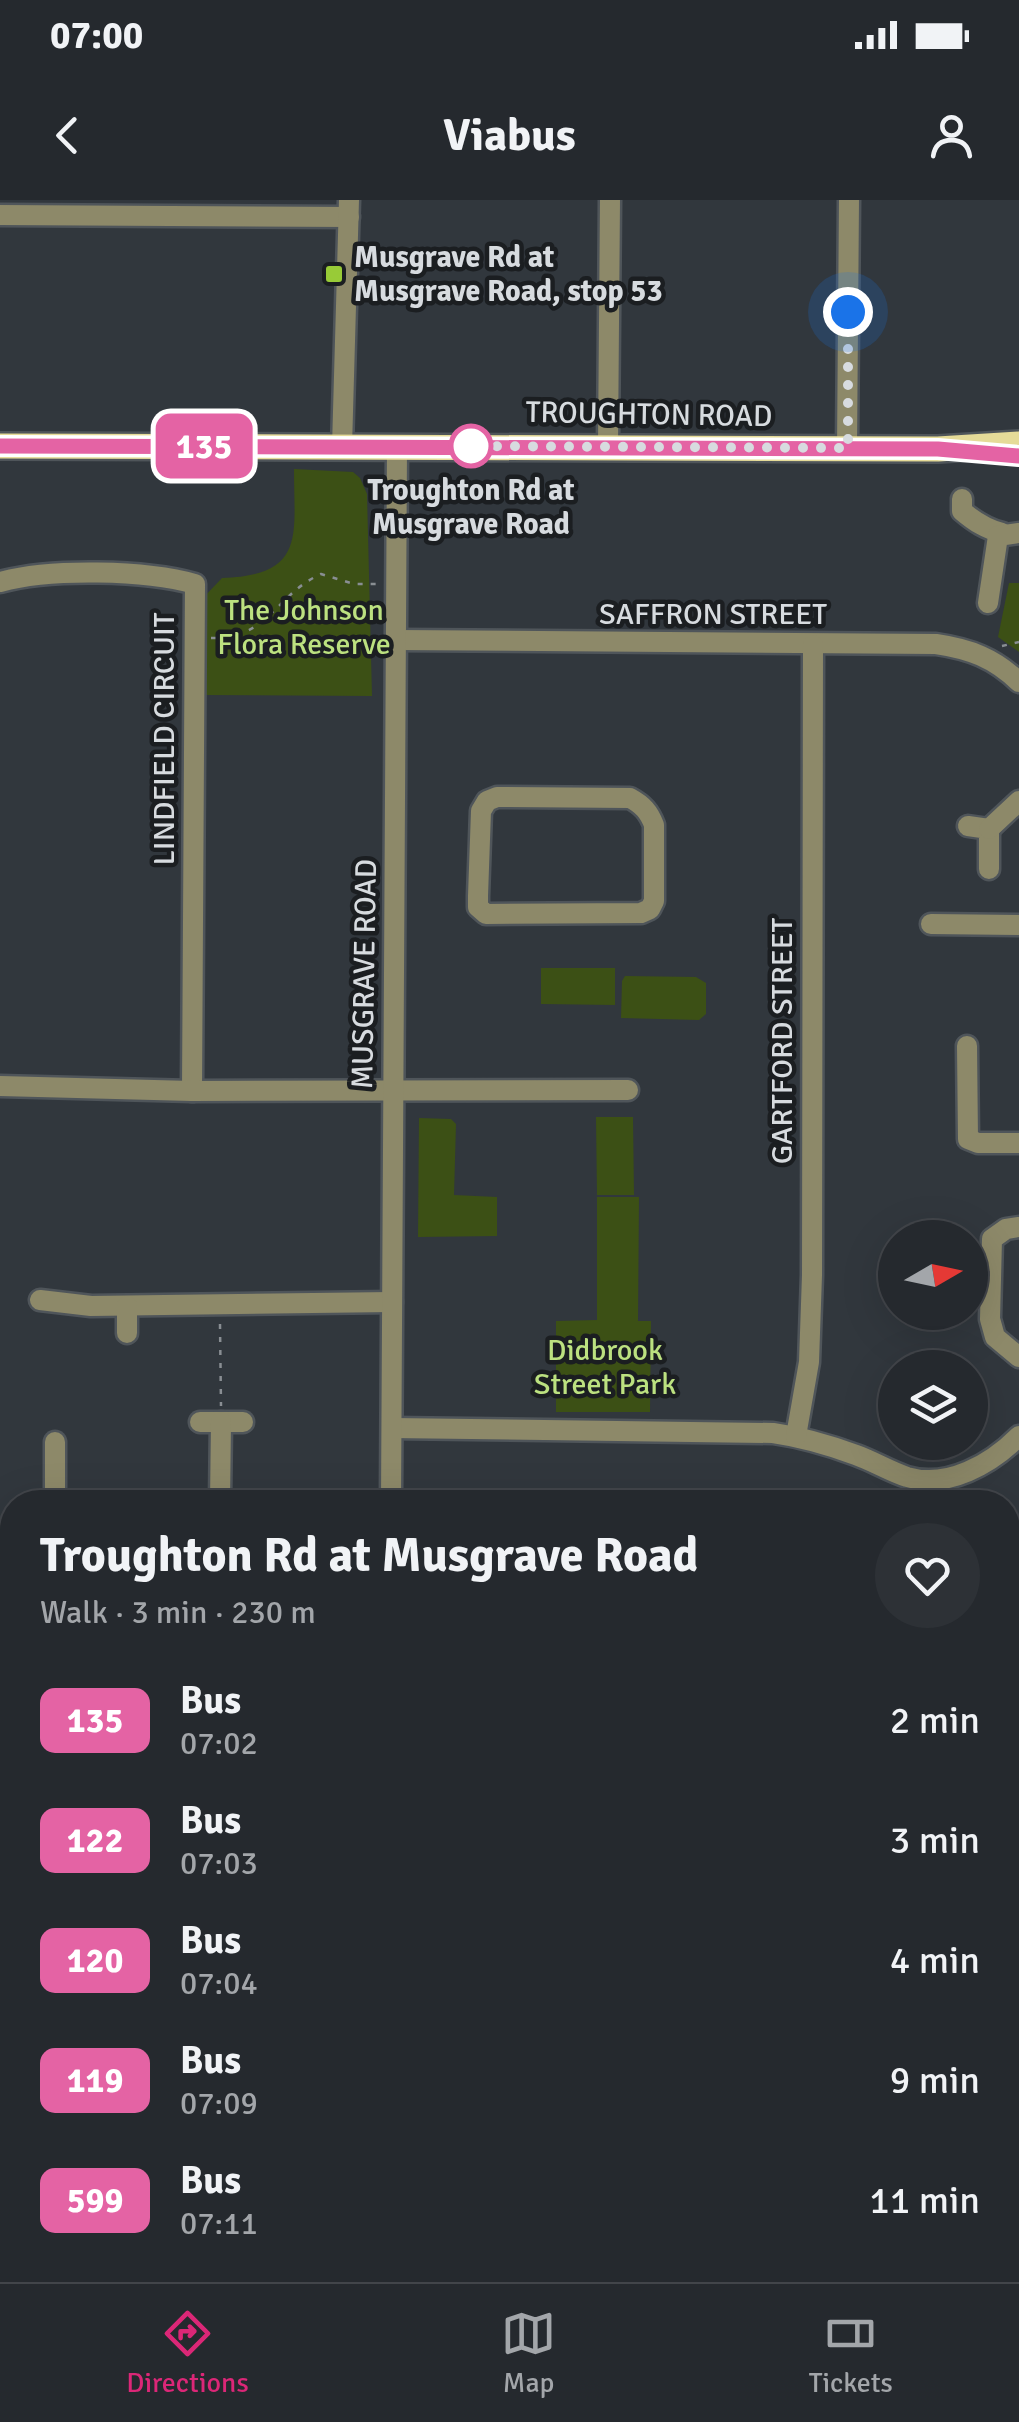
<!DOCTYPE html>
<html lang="en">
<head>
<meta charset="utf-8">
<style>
  :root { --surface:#25292e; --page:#2d3136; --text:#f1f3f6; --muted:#a3a6aa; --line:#42454a; --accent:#db2777 }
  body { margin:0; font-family:Signika,sans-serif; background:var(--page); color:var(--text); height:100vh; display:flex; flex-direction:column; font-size:38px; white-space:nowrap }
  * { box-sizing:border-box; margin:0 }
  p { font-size:32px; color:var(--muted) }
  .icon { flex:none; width:55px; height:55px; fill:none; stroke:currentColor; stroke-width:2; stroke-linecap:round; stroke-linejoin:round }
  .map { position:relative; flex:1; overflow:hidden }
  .panel { position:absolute; left:0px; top:1290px; width:1020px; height:792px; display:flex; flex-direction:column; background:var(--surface); border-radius:40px 40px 0 0; box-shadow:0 10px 40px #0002,0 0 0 2px var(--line) }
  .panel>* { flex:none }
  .badge { padding:0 20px; border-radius:15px; font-size:35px; line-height:65px }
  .needle { width:65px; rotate:81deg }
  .controls { position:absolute; left:878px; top:1020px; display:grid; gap:20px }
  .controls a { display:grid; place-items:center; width:110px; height:110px; border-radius:50%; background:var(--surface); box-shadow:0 10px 40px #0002,0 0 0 2px var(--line); font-size:50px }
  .you { position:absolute; width:50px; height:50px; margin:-25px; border:8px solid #fff; border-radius:50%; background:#1a73e8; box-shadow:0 0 0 15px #1a73e833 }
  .map>.badge { position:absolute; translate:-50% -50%; box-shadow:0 0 0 5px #fff }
  .round { display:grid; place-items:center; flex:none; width:105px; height:105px; border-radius:52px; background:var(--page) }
  .overview { display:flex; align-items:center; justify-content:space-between; height:170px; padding:0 40px }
  h1 { font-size:48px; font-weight:700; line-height:75px }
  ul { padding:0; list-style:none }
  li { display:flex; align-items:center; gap:30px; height:120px; padding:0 40px }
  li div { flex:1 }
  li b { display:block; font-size:38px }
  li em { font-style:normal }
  li .badge { min-width:110px; font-weight:700; text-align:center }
  .status { display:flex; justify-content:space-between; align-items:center; height:70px; padding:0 50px; background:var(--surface); direction:ltr }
  .status svg { height:28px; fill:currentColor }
  header { display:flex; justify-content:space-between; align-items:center; height:130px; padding:0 40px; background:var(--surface); font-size:45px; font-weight:700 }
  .menu { display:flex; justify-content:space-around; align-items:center; height:140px; border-top:2px solid var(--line); background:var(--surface); font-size:28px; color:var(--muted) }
  .menu a { display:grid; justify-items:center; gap:5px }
  .menu .current { color:var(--accent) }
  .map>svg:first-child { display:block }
  .green { fill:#3c5015 }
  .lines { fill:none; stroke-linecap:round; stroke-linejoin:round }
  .minor-casing { stroke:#4f555a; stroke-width:25 }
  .major-casing { stroke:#4f555a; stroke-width:30 }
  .path { stroke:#898e93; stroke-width:2.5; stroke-dasharray:5 8; stroke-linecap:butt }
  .minor { stroke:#8d8969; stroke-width:20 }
  .major { stroke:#e5db98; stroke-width:25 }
  .line-casing { stroke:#fff; stroke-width:22 }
  .line { stroke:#e463a4; stroke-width:15 }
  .walk { stroke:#d7dbdf; stroke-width:10; stroke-dasharray:0 18 }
  .poi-dot { fill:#98cb37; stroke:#1b1e21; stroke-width:4 }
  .stop-dot { fill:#fff; stroke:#e463a4; stroke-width:5 }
  .labels { text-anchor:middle; stroke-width:9; stroke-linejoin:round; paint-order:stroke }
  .poi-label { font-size:30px; font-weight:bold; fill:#d7dbdf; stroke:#1b1e21; text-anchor:start }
  .street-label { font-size:30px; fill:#d7dbdf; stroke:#1b1e21 }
  .stop-label { font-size:30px; font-weight:bold; fill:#d7dbdf; stroke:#1b1e21 }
  .park-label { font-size:30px; fill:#bce180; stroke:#1b1e21 }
</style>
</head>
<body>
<div class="status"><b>07:00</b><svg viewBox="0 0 49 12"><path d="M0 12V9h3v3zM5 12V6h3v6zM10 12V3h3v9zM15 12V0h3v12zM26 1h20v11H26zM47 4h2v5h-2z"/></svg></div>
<header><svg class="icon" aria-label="back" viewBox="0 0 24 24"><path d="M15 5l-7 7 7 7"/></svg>Viabus<svg class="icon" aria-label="person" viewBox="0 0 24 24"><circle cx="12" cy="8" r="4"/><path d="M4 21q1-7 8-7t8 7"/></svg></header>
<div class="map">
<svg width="1019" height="2082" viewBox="0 0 1019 2082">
  <rect width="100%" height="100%" fill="#31373d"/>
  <g class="green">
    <path d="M294,269L353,272L360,278L367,294L372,496L202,495V399L222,378C306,375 294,336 294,269Z"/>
    <polygon points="1009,383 1019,383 1019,452 998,437"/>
    <polygon points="541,768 615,768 615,805 541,804"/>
    <polygon points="625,776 696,777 706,783 706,814 699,820 621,818 622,781"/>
    <polygon points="596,917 633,917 634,995 597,995"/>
    <polygon points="419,918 451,919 456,924 454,995 497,997 497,1036 418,1037"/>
    <polygon points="597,997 639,997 638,1121 651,1121 650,1212 556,1212 556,1121 597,1120"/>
  </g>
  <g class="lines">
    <defs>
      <g id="minor">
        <polyline points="0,15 349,17"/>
        <polyline points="608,246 610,0"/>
        <polyline points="342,247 349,0"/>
        <polyline points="847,249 849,0"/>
        <path d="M962,299V311C975,322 986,329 1002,333"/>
        <path d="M0,382C50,368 146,370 195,384L192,891"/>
        <polyline points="988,403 998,336 1019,333"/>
        <path d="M396,440L936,444C970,449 994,458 1019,482"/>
        <path d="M497,597L630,598C643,605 649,612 654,625V701L650,709L641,713L486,714L478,707V696L481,611L487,601Z"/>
        <polyline points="968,626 989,629 989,669"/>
        <polyline points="989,629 1019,601"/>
        <polyline points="931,724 1019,725"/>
        <polyline points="967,846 968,939 978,943 1019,943"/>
        <polyline points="0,886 192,891 628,890"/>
        <polyline points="1019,1027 1006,1029 992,1039 990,1119 995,1137 1019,1157"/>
        <polyline points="40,1100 91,1106 392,1102"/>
        <polyline points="127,1106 127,1133"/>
        <polyline points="200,1222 243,1222"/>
        <path d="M392,1228L773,1233C801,1237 829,1245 856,1255C873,1261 889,1271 907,1277C948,1289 991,1264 1019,1236"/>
        <polyline points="796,1236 809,1162 812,1075 813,445"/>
        <polyline points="55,1302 55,1242"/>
        <polyline points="220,1302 221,1222"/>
        <polyline points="391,1302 397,247"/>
        <polyline points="0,1458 12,1458"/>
        <polyline points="1008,1550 1019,1550"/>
        <polyline points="1008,1761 1019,1761"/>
        <polyline points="1008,1947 1019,1947"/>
        <polyline points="388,2070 388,2082"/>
        <polyline points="790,2070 796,2082"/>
        <polyline points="995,2082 995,2070"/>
      </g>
      <polyline id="major" points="0,246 938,249 1019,244"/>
    </defs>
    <use href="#minor" class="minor-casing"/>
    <use href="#major" class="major-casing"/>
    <g class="path">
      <path d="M211,438C271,438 273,396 321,374L354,384H377"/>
      <polyline points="1002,446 1019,442"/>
      <polyline points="220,1124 221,1206"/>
    </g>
    <use href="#minor" class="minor"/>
    <use href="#major" class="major"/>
  </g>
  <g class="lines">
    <defs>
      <polyline id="line" points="0,246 938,249 1019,256"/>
    </defs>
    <use href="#line" class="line-casing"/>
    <use href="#line" class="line"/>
    <polyline class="walk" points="471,246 457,246 848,248 848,112"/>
  </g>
  <rect class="poi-dot" x="324" y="64" width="20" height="20" rx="5"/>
  <circle class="stop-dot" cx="471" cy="246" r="20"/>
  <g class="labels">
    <g class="poi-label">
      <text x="354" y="67">Musgrave Rd at<tspan x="354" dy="34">Musgrave Road, stop 53</tspan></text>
    </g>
    <g class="street-label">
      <text transform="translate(649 214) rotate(1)" y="10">TROUGHTON ROAD</text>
      <text x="713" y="424">SAFFRON STREET</text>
      <text transform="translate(164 539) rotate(-90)" y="10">LINDFIELD CIRCUIT</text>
      <text transform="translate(364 774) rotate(-89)" y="10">MUSGRAVE ROAD</text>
      <text transform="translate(782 841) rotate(-90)" y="10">GARTFORD STREET</text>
    </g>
    <g class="stop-label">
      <text x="471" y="300">Troughton Rd at<tspan x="471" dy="34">Musgrave Road</tspan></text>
    </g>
    <g class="park-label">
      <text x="304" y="420">The Johnson<tspan x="304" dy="34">Flora Reserve</tspan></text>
      <text x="605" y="1160">Didbrook<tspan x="605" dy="34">Street Park</tspan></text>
    </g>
  </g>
</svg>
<div class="controls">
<a><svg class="needle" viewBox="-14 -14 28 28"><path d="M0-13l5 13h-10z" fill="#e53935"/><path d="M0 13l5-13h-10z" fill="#a3a6aa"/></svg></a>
<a><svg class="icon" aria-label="layers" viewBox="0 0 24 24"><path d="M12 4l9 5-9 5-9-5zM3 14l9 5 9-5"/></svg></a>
</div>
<div class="you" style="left:848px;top:112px"></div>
<b class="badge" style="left:204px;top:246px;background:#e463a4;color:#fff">135</b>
<section class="panel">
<div class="overview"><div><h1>Troughton Rd at Musgrave Road</h1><p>Walk · 3 min · 230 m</p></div><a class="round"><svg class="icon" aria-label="heart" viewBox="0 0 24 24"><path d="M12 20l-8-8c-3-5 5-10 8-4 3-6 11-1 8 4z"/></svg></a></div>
<ul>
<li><span class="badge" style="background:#e463a4;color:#fff">135</span><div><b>Bus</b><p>07:02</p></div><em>2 min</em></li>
<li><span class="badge" style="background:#e463a4;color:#fff">122</span><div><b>Bus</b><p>07:03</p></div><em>3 min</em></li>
<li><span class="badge" style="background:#e463a4;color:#fff">120</span><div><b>Bus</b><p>07:04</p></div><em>4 min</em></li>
<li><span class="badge" style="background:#e463a4;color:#fff">119</span><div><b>Bus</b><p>07:09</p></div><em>9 min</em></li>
<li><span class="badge" style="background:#e463a4;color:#fff">599</span><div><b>Bus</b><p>07:11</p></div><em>11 min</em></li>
</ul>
</section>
</div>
<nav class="menu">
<a class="current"><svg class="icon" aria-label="directions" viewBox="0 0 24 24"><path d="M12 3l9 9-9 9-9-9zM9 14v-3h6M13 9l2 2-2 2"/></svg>Directions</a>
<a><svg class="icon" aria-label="map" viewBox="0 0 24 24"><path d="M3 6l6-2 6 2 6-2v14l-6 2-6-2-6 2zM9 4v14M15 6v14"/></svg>Map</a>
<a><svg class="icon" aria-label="tickets" viewBox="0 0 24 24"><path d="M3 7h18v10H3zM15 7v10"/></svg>Tickets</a>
</nav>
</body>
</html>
